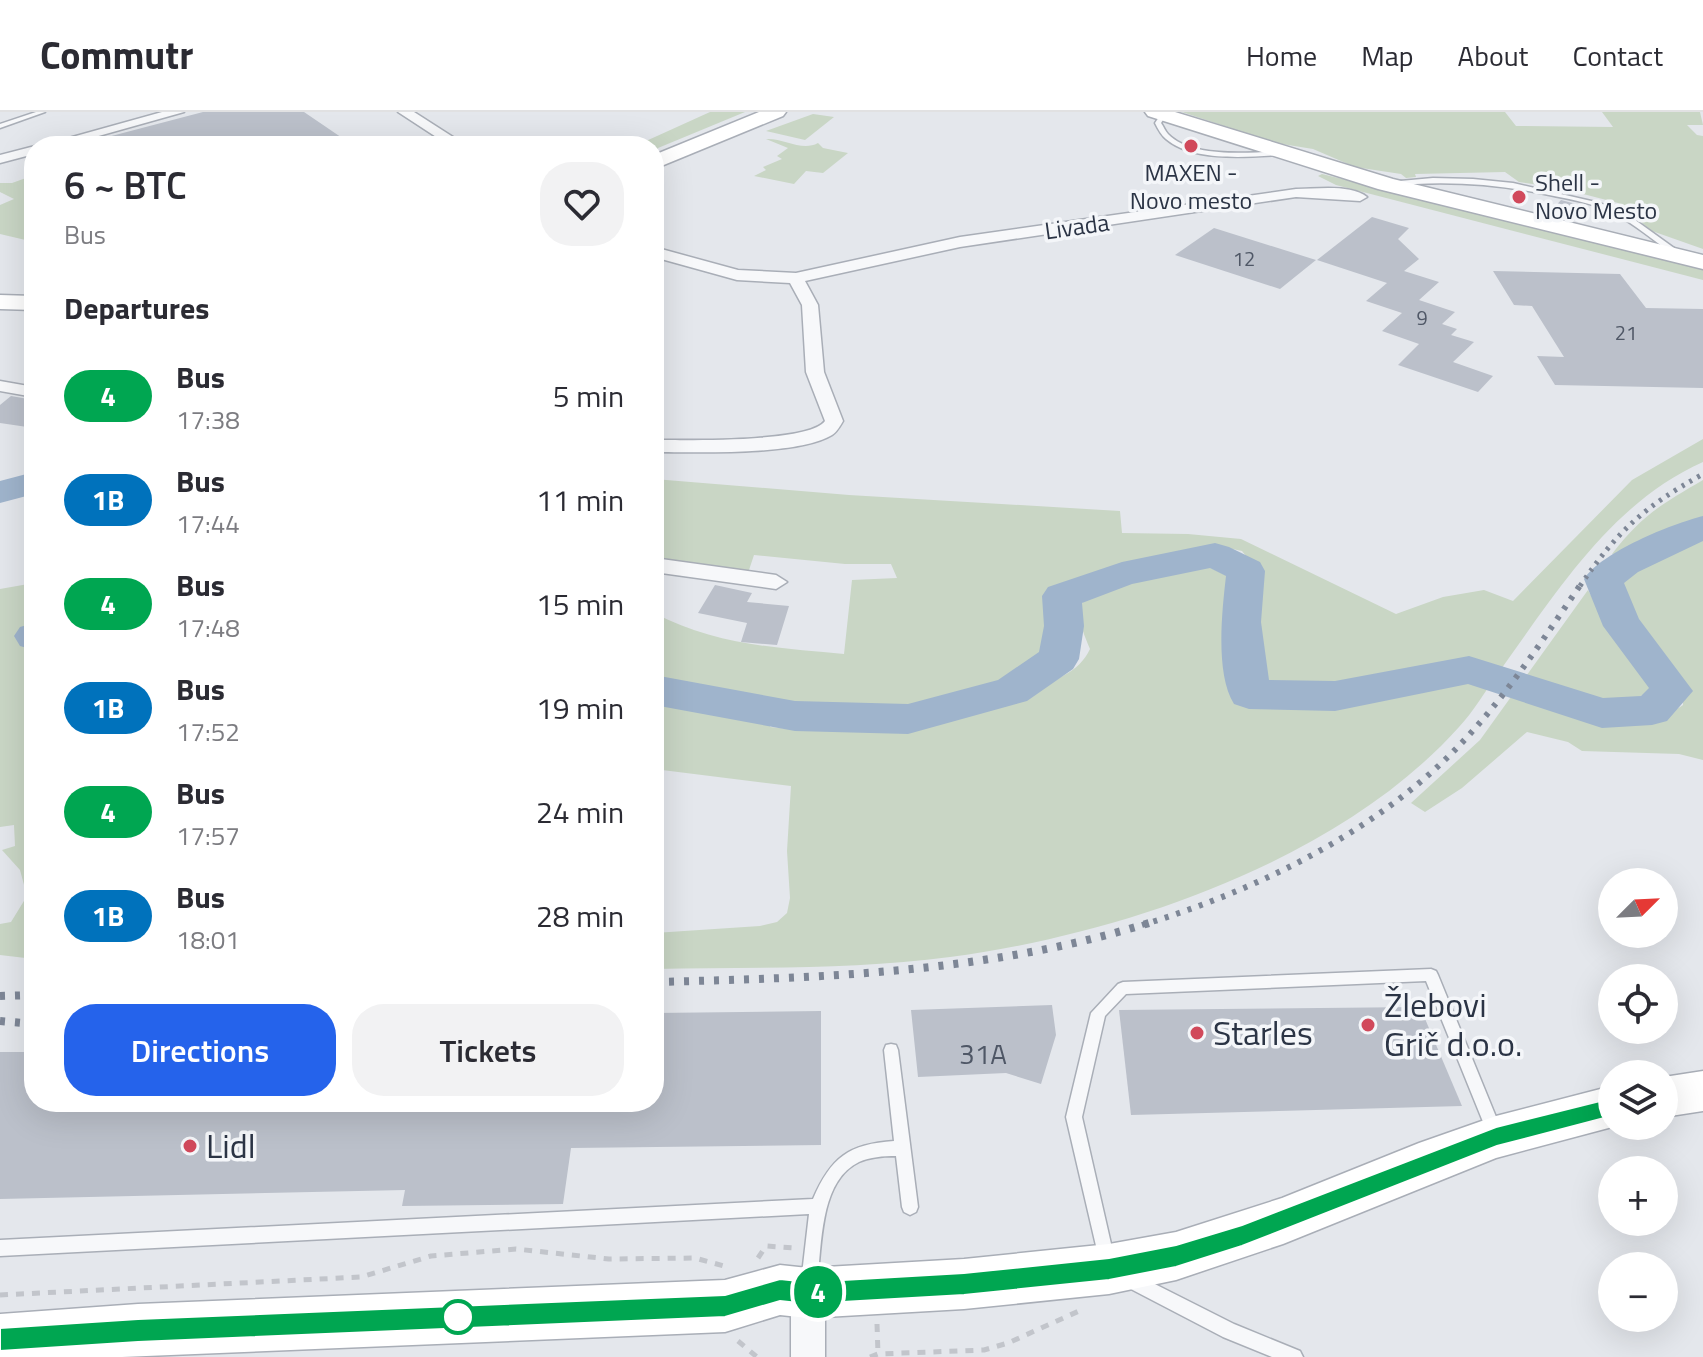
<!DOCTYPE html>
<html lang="en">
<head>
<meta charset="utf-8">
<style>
  :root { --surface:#fff; --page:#f2f2f3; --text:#2b2b33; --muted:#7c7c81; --line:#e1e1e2; --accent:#2563eb }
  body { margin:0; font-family:"Titillium Web",sans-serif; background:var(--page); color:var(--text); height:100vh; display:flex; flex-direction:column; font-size:30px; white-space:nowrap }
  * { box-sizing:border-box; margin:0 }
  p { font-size:26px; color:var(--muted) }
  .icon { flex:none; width:44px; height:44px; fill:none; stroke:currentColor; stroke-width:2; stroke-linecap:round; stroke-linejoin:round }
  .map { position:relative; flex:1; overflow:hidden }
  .panel { position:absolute; left:24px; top:24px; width:640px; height:976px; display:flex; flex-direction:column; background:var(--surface); border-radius:32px; box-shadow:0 8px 32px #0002 }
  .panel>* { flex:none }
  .badge { padding:0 16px; border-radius:26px; font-size:28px; line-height:52px }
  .needle { width:52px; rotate:66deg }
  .buttons { position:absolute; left:1598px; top:756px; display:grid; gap:16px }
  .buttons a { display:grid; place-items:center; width:80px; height:80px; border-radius:50%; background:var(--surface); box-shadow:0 8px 32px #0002; font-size:40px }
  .map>.badge { position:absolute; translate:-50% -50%; box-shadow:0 0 0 4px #fff }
  h2 { padding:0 40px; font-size:30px; line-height:72px }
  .round { display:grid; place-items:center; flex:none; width:84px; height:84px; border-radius:32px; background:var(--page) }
  .headline { display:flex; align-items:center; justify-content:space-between; height:136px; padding:0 40px }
  h1 { font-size:38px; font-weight:600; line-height:60px }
  .button { display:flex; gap:16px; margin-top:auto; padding:16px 40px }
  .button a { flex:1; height:92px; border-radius:32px; background:var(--accent); color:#fff; font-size:32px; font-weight:600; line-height:92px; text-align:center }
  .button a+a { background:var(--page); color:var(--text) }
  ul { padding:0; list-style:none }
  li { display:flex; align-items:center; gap:24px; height:104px; padding:0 40px }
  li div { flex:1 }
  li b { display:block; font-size:30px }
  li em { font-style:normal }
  li .badge { min-width:88px; font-weight:700; text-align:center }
  header { display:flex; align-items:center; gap:48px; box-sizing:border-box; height:112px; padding:0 40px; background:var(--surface); border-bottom:2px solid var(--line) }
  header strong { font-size:38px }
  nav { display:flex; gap:44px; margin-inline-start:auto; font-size:28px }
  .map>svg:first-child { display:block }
  .green { fill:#c9d6c5; fill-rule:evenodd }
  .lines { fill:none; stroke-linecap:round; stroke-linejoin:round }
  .river { fill:#9fb4cc; fill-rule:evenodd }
  .building { fill:#bbc0ca }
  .lane-casing { stroke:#a9aeb7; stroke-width:3 }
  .street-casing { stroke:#a9aeb7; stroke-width:3 }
  .secondary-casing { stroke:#a9aeb7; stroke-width:3 }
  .path { stroke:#c2c5cb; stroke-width:5; stroke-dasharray:8 8; stroke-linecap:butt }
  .lane { fill:#f7f8fa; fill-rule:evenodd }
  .street { fill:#f7f8fa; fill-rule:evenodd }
  .secondary { fill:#fff; fill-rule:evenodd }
  .rail-far2 { stroke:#7d8696; stroke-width:5; stroke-dasharray:3 6; stroke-linecap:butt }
  .rail-far1 { stroke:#7d8696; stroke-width:6; stroke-dasharray:4 8; stroke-linecap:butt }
  .rail { stroke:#7d8696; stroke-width:8; stroke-dasharray:5 10; stroke-linecap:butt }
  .line { fill:#00a651; stroke:#fff; stroke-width:2 }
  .poi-dot { fill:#d1495b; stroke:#f4f6f9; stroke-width:3 }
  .stop-dot { fill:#fff; stroke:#00a651; stroke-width:4 }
  .labels { text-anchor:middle; stroke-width:7; stroke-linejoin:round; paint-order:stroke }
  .far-number-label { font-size:20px; fill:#4f5766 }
  .far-poi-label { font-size:24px; fill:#2b3445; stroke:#f4f6f9 }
  .far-street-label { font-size:24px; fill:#2b3445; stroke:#f4f6f9 }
  .near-number-label { font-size:28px; fill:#4f5766 }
  .near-poi-label { font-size:34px; fill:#2b3445; stroke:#f4f6f9; text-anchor:start }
</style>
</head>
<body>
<header>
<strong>Commutr</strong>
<nav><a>Home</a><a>Map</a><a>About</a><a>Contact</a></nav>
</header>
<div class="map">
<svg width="1703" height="1245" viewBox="0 0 1703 1245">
  <rect width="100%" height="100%" fill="#e4e7ec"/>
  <g class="green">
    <polygon points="710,0 745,0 658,36 654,43 654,34 635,34"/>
    <polygon points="1182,0 1505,0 1516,14 1613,15 1602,0 1700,0 1703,13 1687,13 1697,23 1703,24 1703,137 1652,119 1618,91 1560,76 1519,70 1505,60 1415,62 1416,65 1406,66 1401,62 1355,55 1313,37 1276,31"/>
    <polygon points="813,2 834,5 805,28 766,19"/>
    <path d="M766,27C784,26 802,40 818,31L823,36L848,41L823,61L806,59L794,72L754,64L766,58L763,55L782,47L777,44L788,36Z"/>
    <polygon points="1322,62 1703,156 1703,168 1336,73 1318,64"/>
    <polygon points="26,66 28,69 34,68 34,130 0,122 0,93 14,87 0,80 0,71 12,71"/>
    <path d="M1703,327V350C1611,391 1556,481 1499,560C1486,578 1474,599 1459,615C1340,748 1124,822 950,845C853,858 752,855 654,857V821L760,814L777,810L787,801L790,786L787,739L791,674L654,657V501C715,533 778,536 844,542L852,468L897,466L891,452H845L754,443L748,461L654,446V367L849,383L1120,399L1122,421L1188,422L1241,427L1396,502L1443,485L1484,478L1513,489L1632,368ZM1223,435L1242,439L1259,460L1249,519L1234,516C1235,496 1245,459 1221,450L1099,474C1071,491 1079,511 1090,537C1079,561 1054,568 1031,578C948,613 859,625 770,615L772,604C816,600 859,602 903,596C958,590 1020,570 1065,537L1063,514L1056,486L1073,470L1092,462Z"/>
    <path d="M1703,368V406C1674,416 1642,441 1612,442C1642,403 1662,392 1703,368Z"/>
    <path d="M1703,421V648L1679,642L1582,639L1568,630L1527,620L1462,676L1425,700L1411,691L1480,628L1588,478L1607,513L1652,564L1650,580L1625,591L1593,592L1586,606C1610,609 1663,608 1683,593C1684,557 1646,539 1629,511C1623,501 1622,485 1620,474C1645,447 1670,434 1703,421Z"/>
    <path d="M34,471C34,514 16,537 34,582V847L0,843V812L11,810L27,784L20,758L2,738L15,734L14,713L0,715V477Z"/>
  </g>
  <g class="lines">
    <g class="river">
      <polygon points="34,360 34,382 0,391 0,369"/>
      <path d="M1703,404V429L1638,460L1624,471L1639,507L1693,579L1667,609L1652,613L1602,616L1468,572L1335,599L1249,597L1234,592C1215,562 1222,499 1226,464L1210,456L1132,472L1082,491L1084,514L1079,547L1073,557L1027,589L908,622L795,619L654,593V563L795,589L908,592L998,568L1039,540L1044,514L1042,484L1048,475L1122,450L1215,431L1229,435L1260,450L1265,459L1261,510L1269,568L1335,569L1469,544L1603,586L1641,584L1649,576L1603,514L1584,467C1602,440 1671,412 1703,404Z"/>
      <polygon points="34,511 34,538 20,534 14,524 20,515"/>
    </g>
  </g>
  <g class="building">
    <polygon points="203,0 304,0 354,34 283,34 272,26 241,34 101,34 100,27"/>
    <polygon points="1561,88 1576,92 1584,94 1575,105 1552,98"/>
    <polygon points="1372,105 1409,116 1398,127 1419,147 1404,159 1439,170 1419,188 1455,200 1442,212 1457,217 1451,223 1474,230 1453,250 1493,264 1478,280 1398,253 1419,232 1382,219 1402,201 1366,189 1387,171 1317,148"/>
    <polygon points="1214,116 1316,148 1280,177 1175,143"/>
    <polygon points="1493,159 1620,162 1646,196 1703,197 1703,276 1555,273 1537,244 1564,245 1532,194 1514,193"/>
    <polygon points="11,284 34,288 34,316 0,311 0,293"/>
    <polygon points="715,473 752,481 747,490 789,494 777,533 741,530 747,511 698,501"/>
    <polygon points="1052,893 1056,923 1041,972 1006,961 918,965 911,898"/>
    <polygon points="1420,895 1462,994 1131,1003 1119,898"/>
    <polygon points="821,899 821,1033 571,1036 563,1092 402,1094 405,1078 0,1087 0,940 34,940 34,990 654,990 654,901"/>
  </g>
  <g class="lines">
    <defs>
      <g id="lane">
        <polygon points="36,0 45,0 0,16 0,12"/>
        <path d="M1161,2L1166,3L1161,11C1164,15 1165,19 1168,22C1191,46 1250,41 1280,39L1283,41L1280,43C1247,45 1193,50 1166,27C1161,23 1158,17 1155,11Z"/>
        <path d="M1433,66L1473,67L1513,71L1600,91L1631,105L1681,141L1674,143C1654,129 1635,112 1613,101C1595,92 1574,88 1554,84C1499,72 1446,68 1389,74L1385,72L1389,70Z"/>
        <polygon points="1431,857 1436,859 1438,863 1503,1022 1500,1027 1495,1029 1490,1027 1426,869 1126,882 1105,904 1082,1005 1114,1145 1112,1151 1106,1153 1100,1151 1066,1005 1091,901 1118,872 1123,870"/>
        <path d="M891,932L896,933L898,938L918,1095L916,1100L910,1103L904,1100L902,1095L896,1044C883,1044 870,1045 859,1050C819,1069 822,1134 817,1171L815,1177L809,1179L803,1177L801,1171L809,1102L0,1144V1128L813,1087C831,1045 849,1032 894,1029L884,938L886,933Z"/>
        <polygon points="1133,1161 1234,1212 1300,1239 1303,1245 1272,1245 1223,1225 1127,1175 1125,1169 1127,1163"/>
      </g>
      <g id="street">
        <polygon points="162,0 184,0 63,34 40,34"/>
        <polygon points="398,0 414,0 467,34 450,34"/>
        <polygon points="35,34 34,42 0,51 0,43"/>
        <path d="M1296,77C1317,77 1351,72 1367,85L1360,89L1296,85L960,135L805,169L818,193L824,260L843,309C840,314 837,320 832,323C798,344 695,340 654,340V328C685,328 809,331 825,309L806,260L802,193L790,171L737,168L654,145V135L738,158L796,161L960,125Z"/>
        <polygon points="0,269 34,275 34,285 0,279"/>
        <polygon points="654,446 776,463 787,470 776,477 654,460"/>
        <polygon points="808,1164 820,1169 825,1181 825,1245 791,1245 791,1181 796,1169"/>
      </g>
      <g id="secondary">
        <polygon points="759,0 786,0 783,4 654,57 654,43"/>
        <polygon points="1145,0 1175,0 1393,67 1703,143 1703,157 1378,77 1148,4"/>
        <polygon points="0,183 34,184 34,198 0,197"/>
        <polygon points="1703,959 1703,999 1664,1005 1664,965"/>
        <polygon points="1612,974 1612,1014 1616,1014 1496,1046 1283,1132 1176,1168 1109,1182 964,1197 808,1206 780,1203 725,1220 122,1245 0,1245 0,1202 138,1192 725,1168 780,1153 808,1156 964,1147 1109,1132 1176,1120 1282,1086 1419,1031 1496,1004"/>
      </g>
    </defs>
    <use href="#lane" class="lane-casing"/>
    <use href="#street" class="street-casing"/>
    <use href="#secondary" class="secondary-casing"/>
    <g class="path">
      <polyline points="758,1146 766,1134 795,1136"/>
      <polyline points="0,1183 361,1165 431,1144 516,1137 609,1147 695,1146 724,1154"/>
      <polyline points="877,1212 878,1242"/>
      <polyline points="738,1229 757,1245"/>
      <polyline points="870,1245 878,1242 984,1238 1008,1231 1079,1199"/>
    </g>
    <use href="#lane" class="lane"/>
    <use href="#street" class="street"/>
    <use href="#secondary" class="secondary"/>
    <path class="rail-far2" d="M1580,474C1618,418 1644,395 1703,362"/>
    <path class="rail-far1" d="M1142,813C1261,777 1385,716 1469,623C1511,577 1546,523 1581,472"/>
    <g class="rail">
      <path d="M654,870C822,866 987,861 1149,811"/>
      <polyline points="0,884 34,883"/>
      <polyline points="0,909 34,912"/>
    </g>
  </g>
  <polygon class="line" points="1612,986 1619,988 1622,995 1619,1001 1612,1004 1497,1034 1242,1134 1176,1155 1109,1168 964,1183 808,1192 780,1189 725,1205 138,1230 0,1239 0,1216 138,1207 725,1183 780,1167 808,1170 964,1161 1109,1146 1176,1133 1242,1113 1496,1015"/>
  <g class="poi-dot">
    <circle cx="1191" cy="34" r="8"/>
    <circle cx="1519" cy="85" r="8"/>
    <circle cx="1368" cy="913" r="8"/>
    <circle cx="1197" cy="921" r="8"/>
    <circle cx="190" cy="1034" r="8"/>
  </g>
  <circle class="stop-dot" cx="458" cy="1205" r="16"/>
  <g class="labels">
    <g class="far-number-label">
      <text x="1244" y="154">12</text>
      <text x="1422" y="213">9</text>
      <text x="1626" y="228">21</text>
    </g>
    <g class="far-poi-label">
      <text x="1191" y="69">MAXEN -<tspan x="1191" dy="28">Novo mesto</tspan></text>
      <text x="1535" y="79" text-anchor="start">Shell -<tspan x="1535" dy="28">Novo Mesto</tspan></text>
    </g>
    <g class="far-street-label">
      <text transform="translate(1077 115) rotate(-8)" y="8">Livada</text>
    </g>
    <g class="near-number-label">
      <text x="983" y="952">31A</text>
    </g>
    <g class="near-poi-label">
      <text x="1384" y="905">Žlebovi<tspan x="1384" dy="39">Grič d.o.o.</tspan></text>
      <text x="1213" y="933">Starles</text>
      <text x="206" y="1046">Lidl</text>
    </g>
  </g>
</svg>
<div class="buttons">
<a><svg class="needle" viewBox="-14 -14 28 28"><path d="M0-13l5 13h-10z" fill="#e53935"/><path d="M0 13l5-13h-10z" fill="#7c7c81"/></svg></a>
<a><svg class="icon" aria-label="locate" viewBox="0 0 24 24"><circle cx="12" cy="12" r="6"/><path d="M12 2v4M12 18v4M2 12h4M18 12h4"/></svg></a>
<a><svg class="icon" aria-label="layers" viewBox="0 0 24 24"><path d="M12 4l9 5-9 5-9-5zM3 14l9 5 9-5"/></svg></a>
<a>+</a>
<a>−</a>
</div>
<b class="badge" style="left:818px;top:1180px;background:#00a651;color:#fff">4</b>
<section class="panel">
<div class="headline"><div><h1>6 ~ BTC</h1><p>Bus</p></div><a class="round"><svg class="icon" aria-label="heart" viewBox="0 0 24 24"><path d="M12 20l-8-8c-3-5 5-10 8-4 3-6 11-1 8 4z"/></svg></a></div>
<h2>Departures</h2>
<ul>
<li><span class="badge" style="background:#00a651;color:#fff">4</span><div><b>Bus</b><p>17:38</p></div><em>5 min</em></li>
<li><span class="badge" style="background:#0072bc;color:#fff">1B</span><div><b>Bus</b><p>17:44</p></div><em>11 min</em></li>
<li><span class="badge" style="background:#00a651;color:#fff">4</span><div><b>Bus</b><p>17:48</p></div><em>15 min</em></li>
<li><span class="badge" style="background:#0072bc;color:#fff">1B</span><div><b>Bus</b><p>17:52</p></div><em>19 min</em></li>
<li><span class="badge" style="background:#00a651;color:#fff">4</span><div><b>Bus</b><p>17:57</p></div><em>24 min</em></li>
<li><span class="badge" style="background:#0072bc;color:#fff">1B</span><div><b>Bus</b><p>18:01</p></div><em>28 min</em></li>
</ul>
<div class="button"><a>Directions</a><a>Tickets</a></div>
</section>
</div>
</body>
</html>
